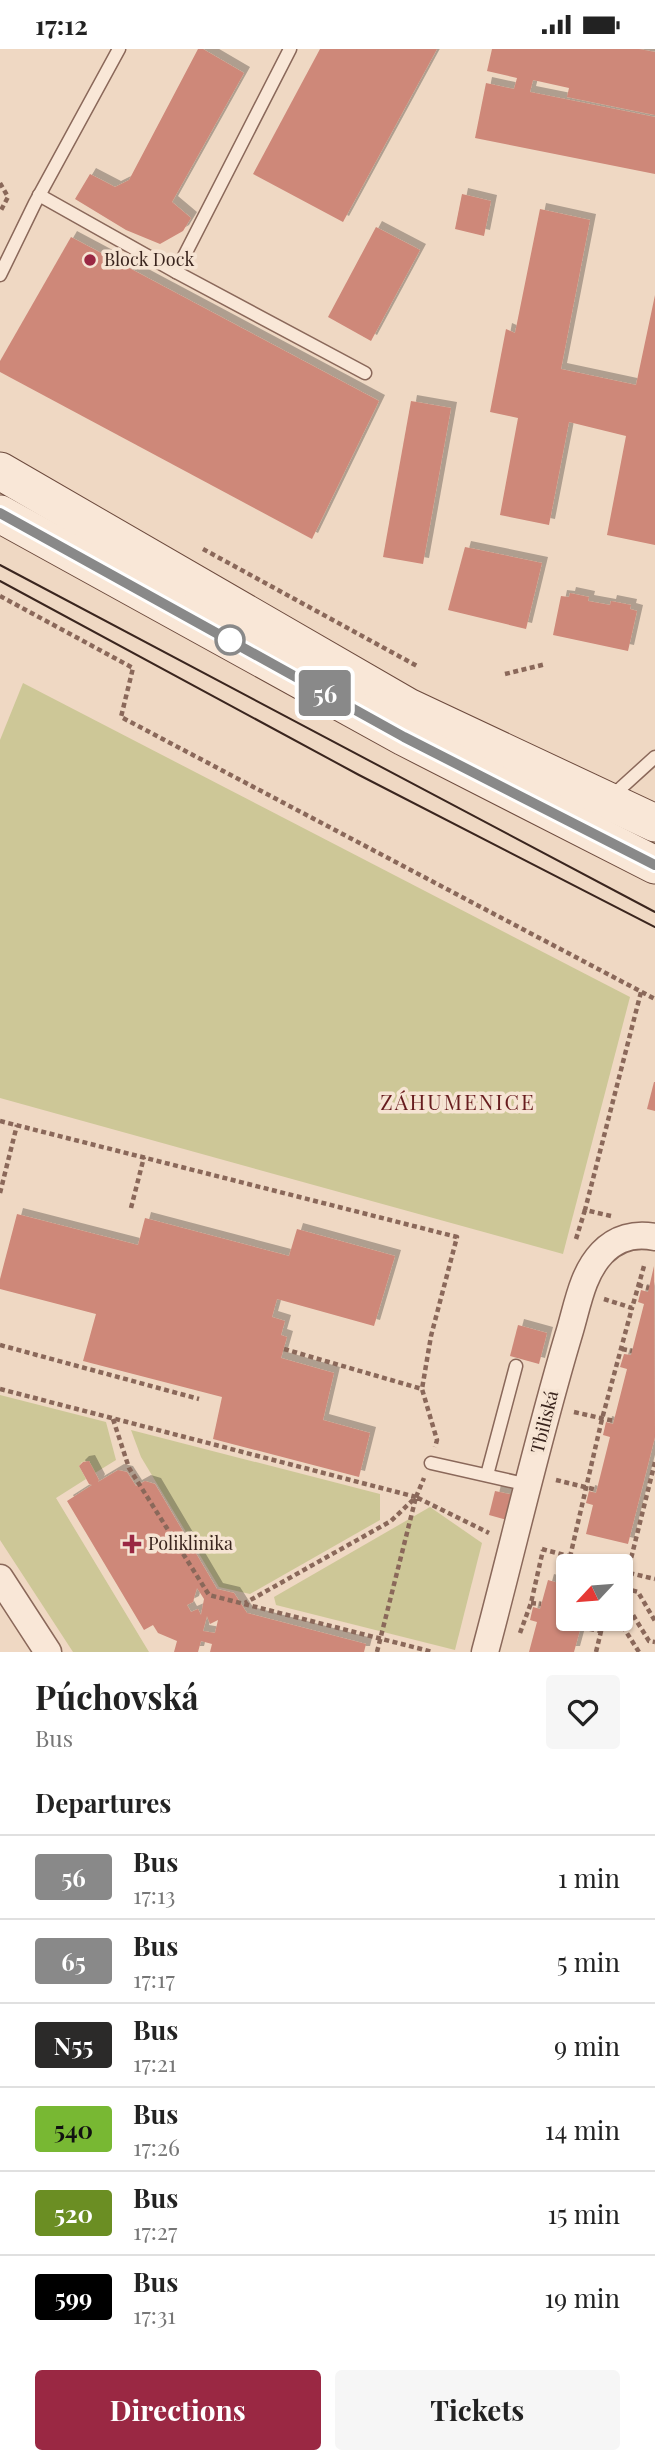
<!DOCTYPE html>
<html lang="en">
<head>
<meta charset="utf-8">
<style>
  :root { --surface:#fff; --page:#f6f6f6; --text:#222; --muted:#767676; --line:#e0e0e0; --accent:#9a2843 }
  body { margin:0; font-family:"Playfair Display",serif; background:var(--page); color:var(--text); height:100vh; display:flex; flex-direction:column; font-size:26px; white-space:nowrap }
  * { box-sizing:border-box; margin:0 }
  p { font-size:23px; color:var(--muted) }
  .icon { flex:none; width:38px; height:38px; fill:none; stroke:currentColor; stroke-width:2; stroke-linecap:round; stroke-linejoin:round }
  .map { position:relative; height:1603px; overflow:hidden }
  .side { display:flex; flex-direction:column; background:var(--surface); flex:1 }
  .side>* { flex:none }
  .badge { padding:0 14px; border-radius:5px; font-size:24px; line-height:46px }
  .needle { width:46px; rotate:244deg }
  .fabs { position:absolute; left:556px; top:1505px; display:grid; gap:14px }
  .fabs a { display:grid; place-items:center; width:77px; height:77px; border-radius:7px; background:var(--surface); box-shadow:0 2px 5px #0004; font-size:35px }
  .map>.badge { position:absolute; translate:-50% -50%; box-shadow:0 0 0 4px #fff }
  h2 { padding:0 35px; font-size:26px; line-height:63px }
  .round { display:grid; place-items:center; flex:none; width:74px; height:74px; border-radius:7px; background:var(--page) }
  .overview { display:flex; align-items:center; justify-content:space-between; height:119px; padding:0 35px }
  h1 { font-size:33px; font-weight:700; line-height:52px }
  .button { display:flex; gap:14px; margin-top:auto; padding:14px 35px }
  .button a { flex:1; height:80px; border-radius:7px; background:var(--accent); color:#fff; font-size:28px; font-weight:700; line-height:80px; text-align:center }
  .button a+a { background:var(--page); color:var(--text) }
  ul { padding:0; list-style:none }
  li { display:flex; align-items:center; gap:21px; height:84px; padding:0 35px; border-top:2px solid var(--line) }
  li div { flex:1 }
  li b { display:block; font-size:26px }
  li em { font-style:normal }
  li .badge { min-width:77px; font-weight:700; text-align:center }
  .status { display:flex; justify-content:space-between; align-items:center; height:49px; padding:0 35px; background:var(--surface); direction:ltr }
  .status svg { height:19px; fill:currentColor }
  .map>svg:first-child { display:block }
  .green { fill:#cdc797 }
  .building { fill:#ce8879; fill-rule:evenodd; filter:url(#shadow) }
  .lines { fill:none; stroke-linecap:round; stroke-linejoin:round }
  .service-casing { stroke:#8a685a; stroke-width:15 }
  .minor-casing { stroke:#8a685a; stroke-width:29 }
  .secondary-casing { stroke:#6c4a3d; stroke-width:39 }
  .path { stroke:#8a685a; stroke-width:4.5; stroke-dasharray:5 3.5; stroke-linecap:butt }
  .service { stroke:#f9e7d7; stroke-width:12 }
  .minor { stroke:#f9e7d7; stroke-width:26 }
  .secondary { stroke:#f9e7d7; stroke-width:37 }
  .tram { stroke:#3a251e; stroke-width:2 }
  .line-casing { stroke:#fff; stroke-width:16 }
  .line { stroke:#898989; stroke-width:10 }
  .poi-dot { fill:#9a2843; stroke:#f6e4d3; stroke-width:2.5 }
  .stop-dot { fill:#fff; stroke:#898989; stroke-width:3.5 }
  .labels { text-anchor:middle; stroke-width:7; stroke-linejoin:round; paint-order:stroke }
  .poi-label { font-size:18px; fill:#3a251e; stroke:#f6e4d3; text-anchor:start }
  .street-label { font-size:18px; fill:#3a251e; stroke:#f6e4d3 }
  .quarter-label { font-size:21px; letter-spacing:2px; fill:#671c1e; stroke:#f6e4d3 }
</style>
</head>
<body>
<div class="status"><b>17:12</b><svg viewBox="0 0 49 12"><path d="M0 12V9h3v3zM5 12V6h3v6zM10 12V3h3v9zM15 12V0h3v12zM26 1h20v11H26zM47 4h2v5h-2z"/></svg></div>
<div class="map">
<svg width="655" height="1603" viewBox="0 0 655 1603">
  <defs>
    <filter id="shadow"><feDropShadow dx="6" dy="-6" stdDeviation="0" flood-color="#0004"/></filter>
  </defs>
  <rect width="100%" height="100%" fill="#efd8c3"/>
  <g class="green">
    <polygon points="23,634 630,948 563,1205 0,1049 0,691"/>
    <polygon points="0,1346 106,1373 116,1411 95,1424 89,1412 82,1413 79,1417 86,1430 56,1449 149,1603 73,1603 0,1491"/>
    <polygon points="131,1381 380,1445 380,1471 250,1545 219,1538 141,1408"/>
    <polygon points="430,1458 482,1494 455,1601 276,1556 274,1548"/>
  </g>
  <g class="building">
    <polygon points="198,0 203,0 244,24 172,153 191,169 183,182 160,195 126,181 75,150 90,125 115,138 129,131"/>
    <polygon points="320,0 437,0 343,173 253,125"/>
    <polygon points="492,0 639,0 655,3 655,66 567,48 569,39 533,31 530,43 655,68 655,125 475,89 486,34 514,40 517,29 487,22"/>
    <polygon points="462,145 491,152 484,187 455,180"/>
    <polygon points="540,160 590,171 561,320 636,336 655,246 655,496 607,486 626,387 569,373 549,476 500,466 518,369 490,363 506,280 515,284"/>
    <polygon points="376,178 420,201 371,292 328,268"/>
    <polygon points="71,188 379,352 312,490 0,323 0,312"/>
    <polygon points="411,352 451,359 423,515 383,508"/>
    <polygon points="465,498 542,514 526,580 448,561"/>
    <polygon points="570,544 589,548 588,552 610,556 611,552 631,556 630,560 637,562 628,602 553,586 561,547 569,548"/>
    <polygon points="654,1033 655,1033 655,1062 647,1060"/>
    <polygon points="17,1165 138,1196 145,1169 289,1207 297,1180 395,1207 374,1277 277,1250 272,1268 285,1272 281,1286 287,1288 281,1309 334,1324 323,1371 370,1384 359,1428 213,1390 222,1348 83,1312 96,1265 0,1240 0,1230"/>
    <polygon points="654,1217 655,1388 628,1495 586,1485 593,1456 586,1454 589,1442 596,1444 610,1388 603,1386 606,1373 613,1375 627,1320 620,1318 624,1305 631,1306 644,1255 638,1253 641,1241 648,1243"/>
    <polygon points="518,1276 547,1284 539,1315 510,1307"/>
    <path d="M89,1412L99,1431L98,1433L118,1421L127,1423L136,1437L145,1432L155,1435L217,1540L234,1544L247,1564L366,1595L364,1603H210L212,1595L201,1592L198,1603H174L177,1592L158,1584L153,1576L144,1581L67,1452L92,1436L89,1435L79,1417L83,1413ZM197,1539L204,1550L201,1566L198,1560L191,1563L187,1556L193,1553ZM207,1567L210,1575L218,1571L215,1584L203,1582Z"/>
    <polygon points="495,1442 514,1446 507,1471 489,1466"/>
    <polygon points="548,1531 569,1537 569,1570 583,1570 574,1603 529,1603 537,1573 530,1571 533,1558 540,1560"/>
  </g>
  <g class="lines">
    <defs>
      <g id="service">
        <polyline points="39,146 176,223 365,324"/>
        <polyline points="176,223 290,0"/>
        <polyline points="0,226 35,154 119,0"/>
        <polyline points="611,748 655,708"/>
        <polyline points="431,1414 529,1436"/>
        <polyline points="487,1426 516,1317"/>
      </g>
      <g id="minor">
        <polyline points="0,1529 48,1603"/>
        <path d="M485,1603C513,1498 537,1392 568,1288C577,1260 581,1226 602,1204C616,1189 635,1184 655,1188"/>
      </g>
      <g id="secondary">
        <polyline points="0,422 408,658 655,774"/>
        <polyline points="0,465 404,688 655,816"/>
      </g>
    </defs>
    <use href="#service" class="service-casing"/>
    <use href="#minor" class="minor-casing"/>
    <use href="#secondary" class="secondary-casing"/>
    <g class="path">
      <polyline points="0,134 8,148 0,163"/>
      <polyline points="203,500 417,617"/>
      <polyline points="0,547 133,619 121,668 655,950"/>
      <polyline points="505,625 546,615"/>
      <polyline points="0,1072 457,1188 431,1287 422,1340"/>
      <polyline points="0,1144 17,1076"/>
      <polyline points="131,1159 144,1108"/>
      <polyline points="611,1167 585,1161 641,943"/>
      <polyline points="576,1190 585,1161"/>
      <polyline points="638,1236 649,1239"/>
      <polyline points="604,1250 632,1259 644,1217"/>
      <polyline points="0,1296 199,1350"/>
      <polyline points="284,1300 422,1340 437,1391 435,1398"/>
      <polyline points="622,1300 632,1302"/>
      <polyline points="0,1340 416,1448 391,1472 245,1554"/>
      <polyline points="574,1363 614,1372"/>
      <polyline points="113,1370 129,1419 209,1546 433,1603"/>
      <polyline points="556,1431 597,1441"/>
      <polyline points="416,1448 424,1429"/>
      <polyline points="542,1500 605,1517"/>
      <polyline points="570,1508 602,1370 632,1259"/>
      <polyline points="621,1522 655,1530"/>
      <polyline points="624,1539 638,1543 655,1572"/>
      <polyline points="621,1550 655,1413"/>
      <polyline points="531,1554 541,1555"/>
      <polyline points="621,1556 628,1558 649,1592 655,1593"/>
      <polyline points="618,1570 639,1603"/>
      <polyline points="581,1578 600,1582"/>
      <polyline points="520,1584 531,1554 543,1501"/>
      <polyline points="377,1603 416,1448 489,1484"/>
      <polyline points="596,1603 604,1570"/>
    </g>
    <use href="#service" class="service"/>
    <use href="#minor" class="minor"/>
    <use href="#secondary" class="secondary"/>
    <g class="tram">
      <polyline points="0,516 655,863"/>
      <polyline points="0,532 359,726 655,878"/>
    </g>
  </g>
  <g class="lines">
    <defs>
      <polyline id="line" points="0,464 404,688 655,816"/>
    </defs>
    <use href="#line" class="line-casing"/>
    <use href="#line" class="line"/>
  </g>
  <g class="poi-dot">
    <circle cx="90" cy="211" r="7"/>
    <path d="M128.5 1484.5h7v7h7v7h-7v7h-7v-7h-7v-7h7z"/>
  </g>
  <circle class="stop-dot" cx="230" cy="591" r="14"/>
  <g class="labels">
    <g class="poi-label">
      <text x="104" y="217">Block Dock</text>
      <text x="148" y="1501">Poliklinika</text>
    </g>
    <g class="street-label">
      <text transform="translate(545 1373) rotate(-76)" y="6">Tbiliská</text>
    </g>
    <g class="quarter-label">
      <text x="458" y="1061">ZÁHUMENICE</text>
    </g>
  </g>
</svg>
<div class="fabs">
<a><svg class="needle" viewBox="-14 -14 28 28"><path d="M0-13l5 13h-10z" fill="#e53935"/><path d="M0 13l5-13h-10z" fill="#767676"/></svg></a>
</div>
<b class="badge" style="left:325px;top:644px;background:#898989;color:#fff">56</b>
</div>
<section class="side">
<div class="overview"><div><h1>Púchovská</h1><p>Bus</p></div><a class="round"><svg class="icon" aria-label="heart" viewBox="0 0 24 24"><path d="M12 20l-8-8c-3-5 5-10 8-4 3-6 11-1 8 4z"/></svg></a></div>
<h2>Departures</h2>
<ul>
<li><span class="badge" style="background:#898989;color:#fff">56</span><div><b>Bus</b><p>17:13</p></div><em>1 min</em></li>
<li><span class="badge" style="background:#898989;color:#fff">65</span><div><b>Bus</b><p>17:17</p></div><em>5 min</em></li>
<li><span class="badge" style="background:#2b2a29;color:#fff">N55</span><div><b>Bus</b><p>17:21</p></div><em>9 min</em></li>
<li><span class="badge" style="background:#78b833;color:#111">540</span><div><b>Bus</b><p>17:26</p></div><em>14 min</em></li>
<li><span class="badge" style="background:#6b8e23;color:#fff">520</span><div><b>Bus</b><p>17:27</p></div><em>15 min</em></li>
<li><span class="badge" style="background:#000;color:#fff">599</span><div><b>Bus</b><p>17:31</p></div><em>19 min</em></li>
</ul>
<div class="button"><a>Directions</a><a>Tickets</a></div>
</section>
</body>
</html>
